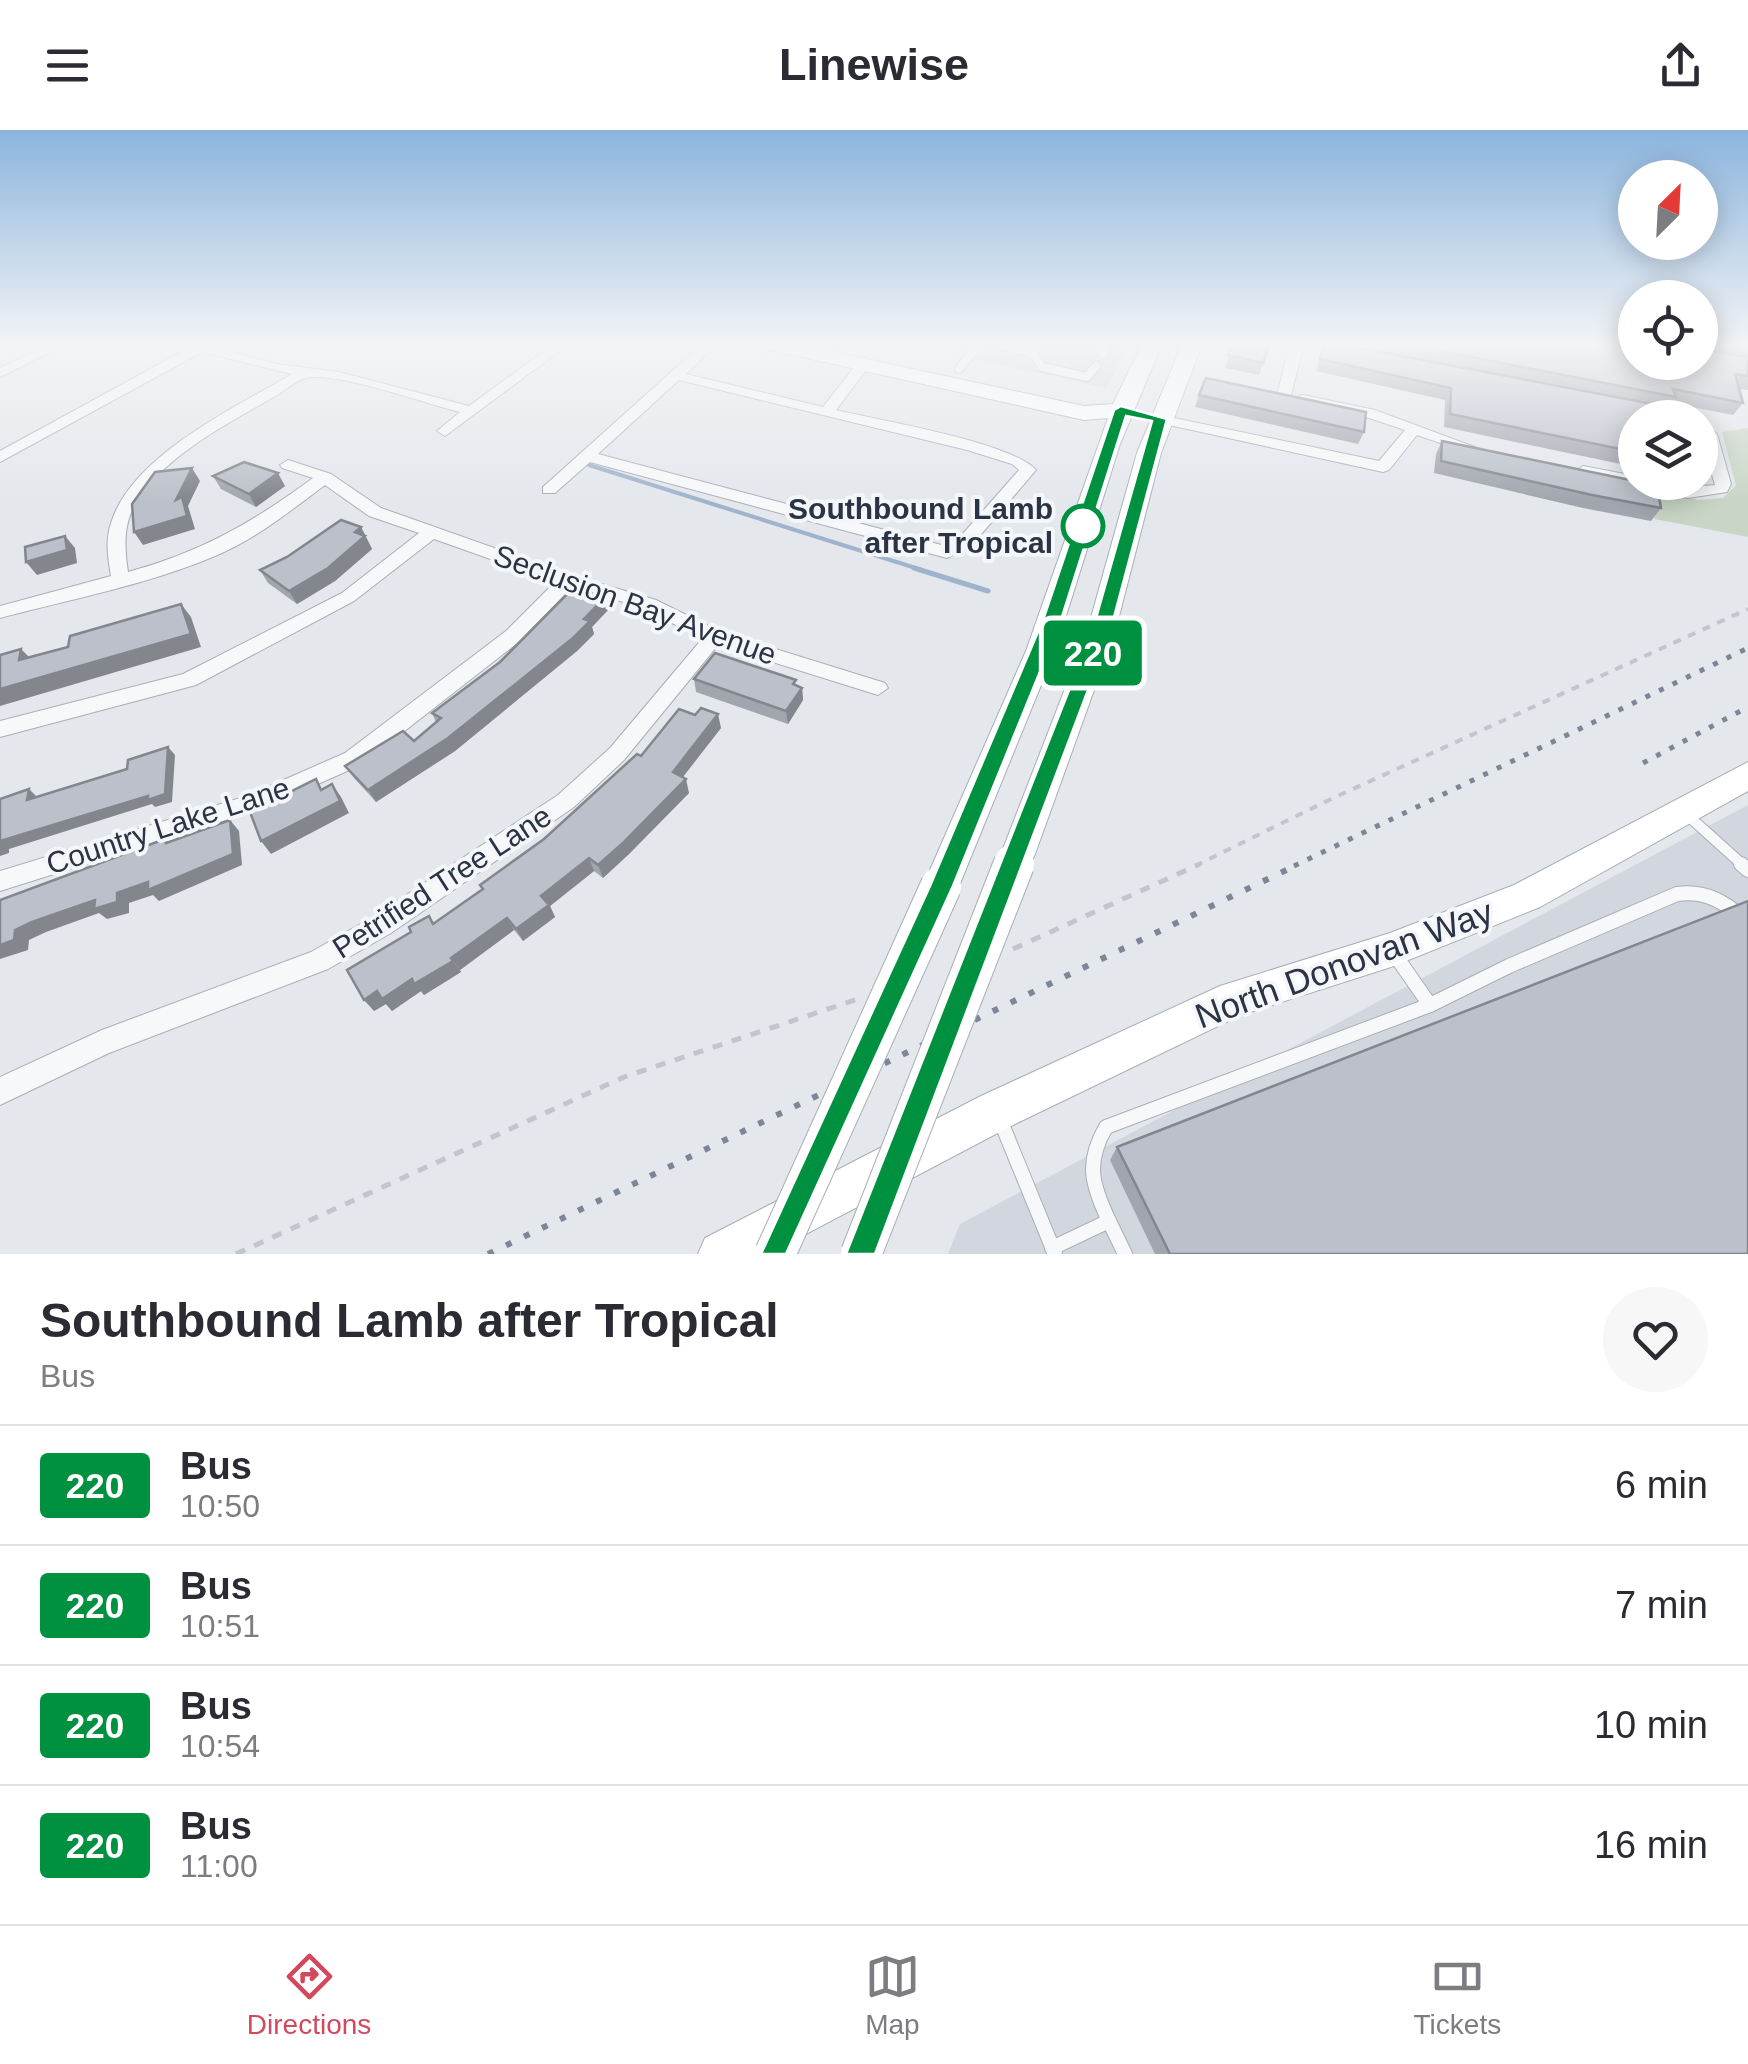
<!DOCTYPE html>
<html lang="en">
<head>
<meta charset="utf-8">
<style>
  :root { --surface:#fff; --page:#f7f7f7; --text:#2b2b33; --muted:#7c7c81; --line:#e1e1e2; --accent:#d1495b }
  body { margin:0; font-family:Arial,sans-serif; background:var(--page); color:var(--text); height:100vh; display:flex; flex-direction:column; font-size:38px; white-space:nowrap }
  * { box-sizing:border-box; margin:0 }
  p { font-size:32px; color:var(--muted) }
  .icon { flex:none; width:55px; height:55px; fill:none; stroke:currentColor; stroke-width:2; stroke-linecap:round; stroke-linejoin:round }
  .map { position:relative; height:1124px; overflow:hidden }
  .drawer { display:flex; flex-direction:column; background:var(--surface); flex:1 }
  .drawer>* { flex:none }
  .badge { padding:0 20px; border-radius:8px; font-size:35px; line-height:65px }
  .needle { width:65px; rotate:24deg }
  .buttons { position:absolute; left:1618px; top:30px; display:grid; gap:20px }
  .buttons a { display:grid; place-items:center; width:100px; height:100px; border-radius:50%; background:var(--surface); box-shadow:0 5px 25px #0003; font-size:50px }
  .map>.badge { position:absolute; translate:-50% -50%; box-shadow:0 0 0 5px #fff }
  .round { display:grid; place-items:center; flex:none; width:105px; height:105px; border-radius:52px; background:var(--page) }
  .headline { display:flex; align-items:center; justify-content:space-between; height:170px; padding:0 40px }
  h1 { font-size:48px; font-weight:600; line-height:75px }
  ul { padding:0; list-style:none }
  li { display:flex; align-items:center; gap:30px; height:120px; padding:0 40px; border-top:2px solid var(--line) }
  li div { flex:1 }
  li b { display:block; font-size:38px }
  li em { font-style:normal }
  li .badge { min-width:110px; font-weight:700; text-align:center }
  header { display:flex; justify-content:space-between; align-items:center; height:130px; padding:0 40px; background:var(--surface); font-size:45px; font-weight:600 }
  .tabs { display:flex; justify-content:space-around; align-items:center; height:140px; border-top:2px solid var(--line); background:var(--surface); font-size:28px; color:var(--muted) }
  .tabs a { display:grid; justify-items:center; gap:5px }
  .tabs .selected { color:var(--accent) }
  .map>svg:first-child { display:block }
  .built { fill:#d2d6de }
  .green { fill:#c9d6c5 }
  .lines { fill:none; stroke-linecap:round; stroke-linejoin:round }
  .stream-far1 { stroke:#9fb4cc; stroke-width:4 }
  .stream { stroke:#9fb4cc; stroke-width:5 }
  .lane-far2-casing { stroke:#a9aeb7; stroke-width:10 }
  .lane-far1-casing { stroke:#a9aeb7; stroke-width:12 }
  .lane-casing { stroke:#a9aeb7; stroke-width:16 }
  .street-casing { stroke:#a9aeb7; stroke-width:2 }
  .secondary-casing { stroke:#a9aeb7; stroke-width:2 }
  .path-far1 { stroke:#c2c5cb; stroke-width:4; stroke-dasharray:8 8; stroke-linecap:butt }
  .path { stroke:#c2c5cb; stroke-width:5; stroke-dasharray:10 10; stroke-linecap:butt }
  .lane-far2 { stroke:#f7f8fa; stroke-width:8 }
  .lane-far1 { stroke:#f7f8fa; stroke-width:10 }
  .lane { stroke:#f7f8fa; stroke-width:14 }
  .street { fill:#f7f8fa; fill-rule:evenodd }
  .secondary { fill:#fff; fill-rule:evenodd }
  .rail-far1 { stroke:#7d8696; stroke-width:5; stroke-dasharray:5 10; stroke-linecap:butt }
  .rail { stroke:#7d8696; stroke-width:6; stroke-dasharray:6 14; stroke-linecap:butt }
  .secondary-bridge-far1-casing { stroke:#a9aeb7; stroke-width:32; stroke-linecap:butt }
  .secondary-bridge-casing { stroke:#a9aeb7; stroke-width:42; stroke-linecap:butt }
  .secondary-bridge-far1 { stroke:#fff; stroke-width:30 }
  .secondary-bridge { stroke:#fff; stroke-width:40 }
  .wall { fill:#a1a5ae }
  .shaded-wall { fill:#83868d }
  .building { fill:#bbc0ca; stroke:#83868d; stroke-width:2.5 }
  .line { fill:#009140; stroke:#fff; stroke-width:2.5 }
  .stop-dot { fill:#fff; stroke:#009140; stroke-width:5 }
  .labels { text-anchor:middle; stroke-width:8; stroke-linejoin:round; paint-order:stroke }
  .stop-label { font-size:30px; font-weight:bold; fill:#2b3445; stroke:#f4f6f9; text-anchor:end }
  .street-label { font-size:30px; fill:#2b3445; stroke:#f4f6f9 }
  .near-street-label { font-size:35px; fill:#2b3445; stroke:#f4f6f9 }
</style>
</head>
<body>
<header><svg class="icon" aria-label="menu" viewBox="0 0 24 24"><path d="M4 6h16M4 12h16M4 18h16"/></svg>Linewise<svg class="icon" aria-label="share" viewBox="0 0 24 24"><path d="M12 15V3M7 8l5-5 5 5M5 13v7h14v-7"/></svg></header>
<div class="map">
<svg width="1748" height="1124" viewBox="0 0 1748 1124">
  <rect width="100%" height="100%" fill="#e4e7ec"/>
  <g class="built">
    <polygon points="962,214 1131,214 1106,258 953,225"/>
    <polygon points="1748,675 1748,1124 948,1124 960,1094"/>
  </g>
  <polygon class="green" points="1748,298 1748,407 1655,389 1650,360 1698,370 1723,368 1736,355 1722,302"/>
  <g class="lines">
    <polyline class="stream-far1" points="589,335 922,440"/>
    <polyline class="stream" points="914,438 988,461"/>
    <defs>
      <g id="lane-far2">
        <polyline points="990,214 1033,223 1039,214"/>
        <polyline points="1033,223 1042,237 1087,247 1096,236"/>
        <polyline points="1103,224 1108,214"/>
        <polyline points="959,239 979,214"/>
      </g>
      <polyline id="lane-far1" points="1684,682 1744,736"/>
      <g id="lane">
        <polyline points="1741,734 1748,740"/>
        <path d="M1430,875L1509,836L1677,764C1707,760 1726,773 1748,792"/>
        <polyline points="999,987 1055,1124"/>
        <polyline points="1109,1091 1125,1124"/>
        <path d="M1052,1118L1109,1091C1092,1055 1085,1033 1106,997L1430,875L1395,825"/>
      </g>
      <g id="street">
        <polygon points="50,214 67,214 0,247 0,238"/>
        <path d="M183,214H203L276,234L339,242L469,276L554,214H569L445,306L437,301L460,282C424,273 347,245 312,247C301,247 288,258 279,264C231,292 171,321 139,368C123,391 124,415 128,442C201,422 252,393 313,348L282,338L280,335L288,330L331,344L381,378L574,446L656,470L721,502L885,553L888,558L878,565L718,515L624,630L574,677L391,803L328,839L109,923L0,975V947L102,900L311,822L373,787L558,665L610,618L702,509L644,478L572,457L520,511L361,635L261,679L0,761V741L247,666L345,623L506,501L555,452L434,409L354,471L196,555L0,607V591L183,544L342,463L419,403L369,386L325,355C290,381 256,409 215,426C147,455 71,469 0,488V476L111,446C108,429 105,410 111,393C132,325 235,278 292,244L202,222L0,332V321L189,218Z"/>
        <polygon points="1290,214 1304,214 1291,265 1284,269 1277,265"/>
        <polygon points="1307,214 1335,214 1356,220 1349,224"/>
        <path d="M699,217L711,220L686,244L823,277L859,231H869L871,234L836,280C878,290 1011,312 1036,340L972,415L947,428L590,332L555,363H543V357ZM679,250L967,320L1012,334L1019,340L960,407L945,416L598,324Z"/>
        <polygon points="1303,265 1375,280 1480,319 1472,324 1417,305 1389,340 1383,342 1160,293 1153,289 1160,285 1379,331 1405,300 1366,287 1298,272 1298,266"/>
        <path d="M1700,291L1717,304L1731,354L1727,362L1688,368L1583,346L1575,341L1583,336L1635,346V352C1663,352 1687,358 1715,355L1700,304Z"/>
      </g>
      <g id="secondary">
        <polygon points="761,214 797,214 1084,276 1113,274 1142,214 1162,214 1120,314 1055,521 959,756 954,767 941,772 928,767 923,756 1026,521 1108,288 1084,290 771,220"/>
        <polygon points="1182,214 1202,214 1161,323 1115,502 1035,724 1030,734 1018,739 1006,734 1001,724 1087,502 1137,323"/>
        <polygon points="1748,632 1748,661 1540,777 1391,837 1241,885 1011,996 768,1124 698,1124 705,1108 981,966 1220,856 1390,803 1514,755"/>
      </g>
    </defs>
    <use href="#lane-far2" class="lane-far2-casing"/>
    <use href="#lane-far1" class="lane-far1-casing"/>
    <use href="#lane" class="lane-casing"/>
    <use href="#street" class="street-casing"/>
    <use href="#secondary" class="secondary-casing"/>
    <polyline class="path-far1" points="1195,736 1331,669 1748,479"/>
    <g class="path">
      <polyline points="1013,819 1200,734"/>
      <polyline points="236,1124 624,947 861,868"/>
    </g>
    <use href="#lane-far2" class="lane-far2"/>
    <use href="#lane-far1" class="lane-far1"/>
    <use href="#lane" class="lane"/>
    <use href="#street" class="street"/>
    <use href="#secondary" class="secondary"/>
    <g class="rail-far1">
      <polyline points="1643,633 1748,577"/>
      <polyline points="1294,736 1748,518"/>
    </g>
    <polyline class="rail" points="488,1124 1299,734"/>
    <defs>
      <polyline id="secondary-bridge-far1" points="1013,736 1018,724"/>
      <g id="secondary-bridge">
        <polyline points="775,1124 941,756"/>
        <polyline points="861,1124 1014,734"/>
      </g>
    </defs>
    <use href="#secondary-bridge-far1" class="secondary-bridge-far1-casing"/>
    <use href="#secondary-bridge" class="secondary-bridge-casing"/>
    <use href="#secondary-bridge-far1" class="secondary-bridge-far1"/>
    <use href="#secondary-bridge" class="secondary-bridge"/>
  </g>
  <g class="wall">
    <polygon points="1232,214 1269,214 1259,245 1225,238"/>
    <polygon points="1324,214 1748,214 1748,226 1707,218 1708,220 1748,227 1748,260 1739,259 1743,273 1733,285 1672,273 1668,277 1635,288 1635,337 1444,297 1445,270 1316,241"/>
    <polygon points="1199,265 1364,302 1358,314 1195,277"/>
    <polygon points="1442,311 1661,378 1651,391 1583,378 1434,343 1436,324"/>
    <polygon points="213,346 285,356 256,377 221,359"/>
    <polygon points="361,397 372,419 335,451 297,474 268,453 260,440"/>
    <polygon points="608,480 592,497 594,504 577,521 455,621 376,672 354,648 345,636 414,611 436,592 432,583"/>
    <polygon points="694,549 796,555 802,558 803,570 788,594 696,562"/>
    <polygon points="721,598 682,647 689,663 629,724 603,748 594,741 550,776 555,787 523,811 514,800 460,840 461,842 424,865 421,861 392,881 386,874 374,881 411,802 434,793 482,759 544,709 641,626"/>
    <polygon points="1117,1017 1748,1124 1155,1124 1110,1030"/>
  </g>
  <g class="shaded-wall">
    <polygon points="192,338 200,351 188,376 195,399 143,415 134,402 176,370"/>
    <polygon points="278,343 285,356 256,377 249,364"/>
    <polygon points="361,397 372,419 335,451 297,474 289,461"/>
    <polygon points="65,406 75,418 77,433 37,445 26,432"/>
    <polygon points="605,467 608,480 592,497 594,504 577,521 455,621 376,672 368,660 584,489"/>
    <polygon points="181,474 191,487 201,517 0,576 0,559"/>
    <polygon points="21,519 34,532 19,530"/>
    <polygon points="802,558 803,570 788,594 786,581"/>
    <polygon points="718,584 721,598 676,656 673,642"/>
    <polygon points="168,617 175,625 172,672 155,677 152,674 9,719 9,723 0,726 0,711"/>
    <polygon points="686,649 689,663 629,724 603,748 598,735"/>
    <polygon points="332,654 341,667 349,683 271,724 261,711"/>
    <polygon points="29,659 37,667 27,670"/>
    <polygon points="230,690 239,701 242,735 159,771 153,765 129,773 129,783 107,789 99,783 46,802 29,810 28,820 0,829 0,815 15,800 32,792 117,763"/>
    <polygon points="589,728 594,741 550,776 555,787 523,811 516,799 541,766"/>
    <polygon points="507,788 514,800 460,840 451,828"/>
    <polygon points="453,831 461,842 424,865 421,861 392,881 386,874 374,881 364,870 377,861"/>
  </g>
  <g class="building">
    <polygon points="1232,214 1269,214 1263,233 1228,225"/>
    <polygon points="1324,214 1338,214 1679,279 1681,288 1635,288 1635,322 1450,284 1451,258 1320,229"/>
    <polygon points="1405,214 1635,214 1635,232 1700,232 1700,214 1706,214 1708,220 1748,227 1748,246 1735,244 1743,273 1673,259 1676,267"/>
    <polygon points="1206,248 1366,282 1364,302 1199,265"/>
    <polygon points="1442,311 1635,351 1635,352 1657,356 1661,378 1592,365 1441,331"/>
    <polygon points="244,332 278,343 249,364 213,346"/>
    <polygon points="192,338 176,370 182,367 187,386 134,402 132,374 155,342"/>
    <polygon points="341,390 361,397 355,402 365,406 328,438 289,461 260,440 287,427"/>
    <polygon points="65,406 67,420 26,432 25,417"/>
    <polygon points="574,457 605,467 584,489 590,491 573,508 448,608 368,660 345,636 403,601 414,611 441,588 432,583 500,532"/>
    <polygon points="181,474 191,504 0,559 0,525 21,519 19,530 68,517 70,506"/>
    <polygon points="715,523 796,550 793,554 802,558 786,581 694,549"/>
    <polygon points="701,578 718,584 673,642 686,649 624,712 598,735 589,728 541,766 549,775 516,799 507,788 451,828 453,831 414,854 412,849 382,869 377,861 364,870 347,840 411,802 409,797 429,786 433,794 483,759 480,755 544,709 637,624 641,626 679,579 695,585"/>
    <polygon points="168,617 165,664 148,670 148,666 0,711 0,714 0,669 29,659 27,670 127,639 128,630"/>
    <polygon points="316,649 321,660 332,654 340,671 261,711 250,682"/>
    <polygon points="230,690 233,724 148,760 148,752 117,763 117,772 94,779 95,770 32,792 15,800 14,810 0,815 0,770 165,709 166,713"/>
    <polygon points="1748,771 1748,1124 1170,1124 1117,1017"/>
  </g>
  <linearGradient id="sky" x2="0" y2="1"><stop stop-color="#8bb4dd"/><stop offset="0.58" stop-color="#f3f4f6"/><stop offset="1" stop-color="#f3f4f6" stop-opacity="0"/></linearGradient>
  <rect width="1748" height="371" fill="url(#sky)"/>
  <polygon class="line" points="1121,276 1167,289 1110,502 875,1124 846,1124 1092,502 1152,291 1126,286 1061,490 953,756 786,1124 761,1124 930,756 1043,490 1114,280"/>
  <circle class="stop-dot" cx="1083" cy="396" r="20"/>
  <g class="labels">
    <g class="stop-label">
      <text x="1053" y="389">Southbound Lamb<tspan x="1053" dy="34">after Tropical</tspan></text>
    </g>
    <g class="street-label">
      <text transform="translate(635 475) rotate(20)" y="10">Seclusion Bay Avenue</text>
      <text transform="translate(168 696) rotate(-18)" y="10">Country Lake Lane</text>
      <text transform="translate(442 752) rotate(-33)" y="10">Petrified Tree Lane</text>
    </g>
    <g class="near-street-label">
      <text transform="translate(1344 834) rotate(-20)" y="12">North Donovan Way</text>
    </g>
  </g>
</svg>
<div class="buttons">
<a><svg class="needle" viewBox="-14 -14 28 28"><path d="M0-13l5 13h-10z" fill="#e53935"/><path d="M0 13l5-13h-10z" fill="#7c7c81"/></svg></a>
<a><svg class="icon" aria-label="locate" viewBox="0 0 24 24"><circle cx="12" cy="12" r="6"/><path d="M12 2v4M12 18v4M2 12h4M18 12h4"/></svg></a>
<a><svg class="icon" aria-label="layers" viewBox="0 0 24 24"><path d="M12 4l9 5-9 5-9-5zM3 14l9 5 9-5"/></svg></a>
</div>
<b class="badge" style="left:1093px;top:523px;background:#009140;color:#fff">220</b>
</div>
<section class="drawer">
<div class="headline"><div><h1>Southbound Lamb after Tropical</h1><p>Bus</p></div><a class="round"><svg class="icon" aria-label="heart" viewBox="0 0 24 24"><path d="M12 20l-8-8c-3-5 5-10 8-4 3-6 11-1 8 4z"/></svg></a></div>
<ul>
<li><span class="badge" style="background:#009140;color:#fff">220</span><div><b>Bus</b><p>10:50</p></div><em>6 min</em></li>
<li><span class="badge" style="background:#009140;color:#fff">220</span><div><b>Bus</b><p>10:51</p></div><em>7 min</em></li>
<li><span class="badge" style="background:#009140;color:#fff">220</span><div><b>Bus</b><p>10:54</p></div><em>10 min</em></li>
<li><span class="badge" style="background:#009140;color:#fff">220</span><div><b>Bus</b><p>11:00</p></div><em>16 min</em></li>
</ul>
</section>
<nav class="tabs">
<a class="selected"><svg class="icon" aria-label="directions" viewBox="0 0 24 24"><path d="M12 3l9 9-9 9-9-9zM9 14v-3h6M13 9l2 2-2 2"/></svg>Directions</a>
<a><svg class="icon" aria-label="map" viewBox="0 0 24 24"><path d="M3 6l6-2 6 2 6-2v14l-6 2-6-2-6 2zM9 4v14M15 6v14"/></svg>Map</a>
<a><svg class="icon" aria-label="tickets" viewBox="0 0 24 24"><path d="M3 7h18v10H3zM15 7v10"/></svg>Tickets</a>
</nav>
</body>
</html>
